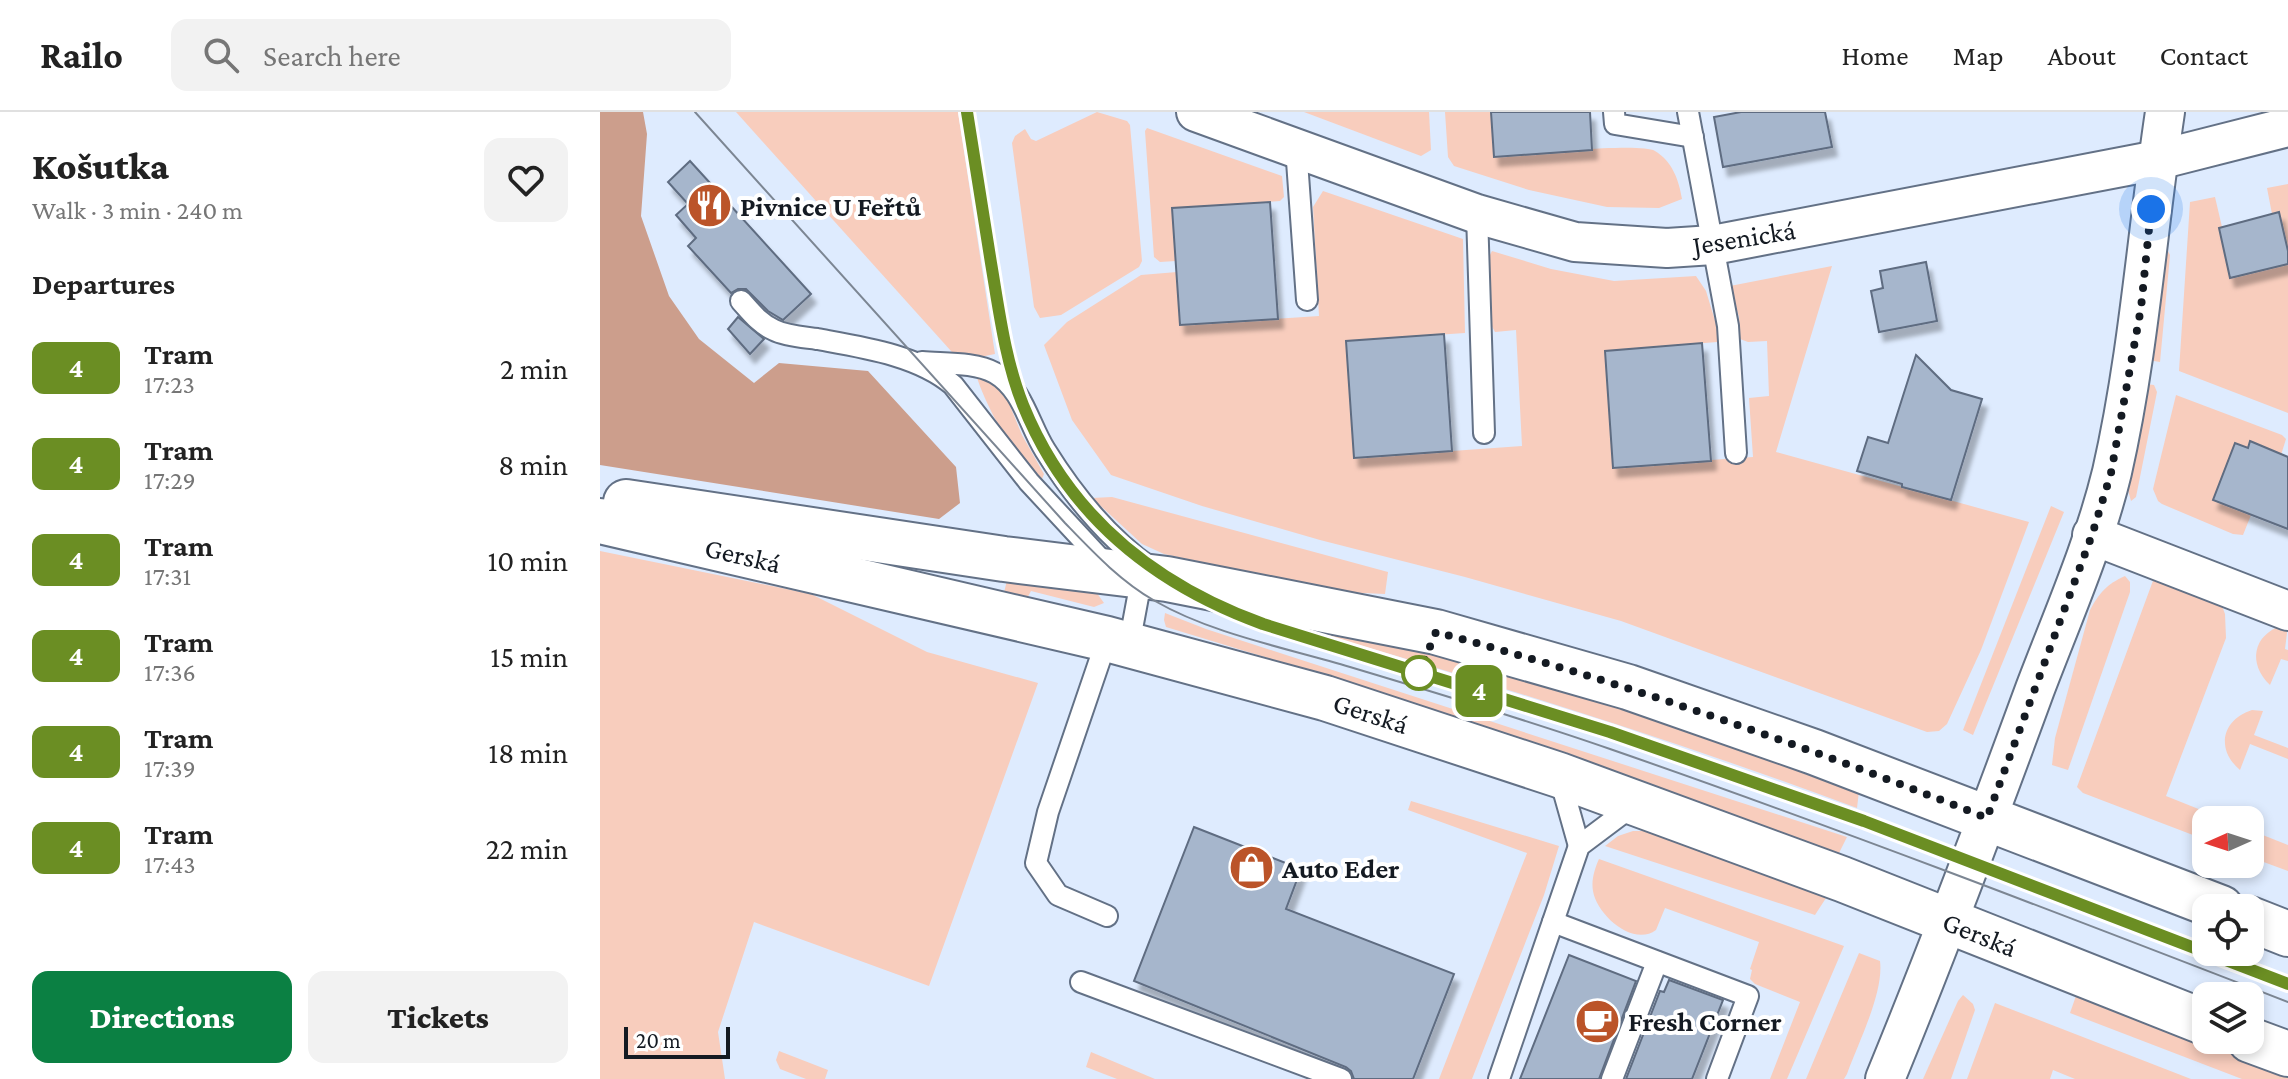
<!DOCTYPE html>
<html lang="en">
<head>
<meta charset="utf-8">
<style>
  :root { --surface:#fff; --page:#f2f2f2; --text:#222; --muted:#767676; --line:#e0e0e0; --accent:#0b8043 }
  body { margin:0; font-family:"Crimson Pro",serif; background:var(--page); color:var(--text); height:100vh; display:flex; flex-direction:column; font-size:30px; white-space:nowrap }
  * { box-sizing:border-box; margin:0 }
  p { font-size:26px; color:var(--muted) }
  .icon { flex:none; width:44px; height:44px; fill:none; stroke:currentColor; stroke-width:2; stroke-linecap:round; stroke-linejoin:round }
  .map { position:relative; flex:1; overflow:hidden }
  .panel { display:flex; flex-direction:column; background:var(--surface); width:600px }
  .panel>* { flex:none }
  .badge { padding:0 16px; border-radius:12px; font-size:28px; line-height:52px }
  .needle { width:52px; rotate:267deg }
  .controls { position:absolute; left:1592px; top:694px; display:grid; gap:16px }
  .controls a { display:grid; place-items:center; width:72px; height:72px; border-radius:16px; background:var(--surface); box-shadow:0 4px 12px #0003; font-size:40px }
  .scale { position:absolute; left:24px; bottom:20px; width:106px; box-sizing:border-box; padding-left:8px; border:4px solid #141a22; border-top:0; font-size:22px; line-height:28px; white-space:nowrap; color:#141a22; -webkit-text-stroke:6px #fff; paint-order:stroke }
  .you { position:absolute; width:40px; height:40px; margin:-20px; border:6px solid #fff; border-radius:50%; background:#1a73e8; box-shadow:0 0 0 12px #1a73e833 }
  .map>.badge { position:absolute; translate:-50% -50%; box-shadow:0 0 0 4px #fff }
  h2 { padding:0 32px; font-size:30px; line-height:72px }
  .round { display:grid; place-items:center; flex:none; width:84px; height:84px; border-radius:16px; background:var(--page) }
  .head { display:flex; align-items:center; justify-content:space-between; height:136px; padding:0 32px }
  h1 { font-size:38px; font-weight:800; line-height:60px }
  .cta { display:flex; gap:16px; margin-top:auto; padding:16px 32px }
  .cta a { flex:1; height:92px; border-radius:16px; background:var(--accent); color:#fff; font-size:32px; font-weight:800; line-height:92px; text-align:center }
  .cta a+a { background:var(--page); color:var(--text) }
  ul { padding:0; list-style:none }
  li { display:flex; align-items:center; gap:24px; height:96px; padding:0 32px }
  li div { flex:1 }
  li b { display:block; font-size:30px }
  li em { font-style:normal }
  li .badge { min-width:88px; font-weight:700; text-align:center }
  header { display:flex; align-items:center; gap:48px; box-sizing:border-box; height:112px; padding:0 40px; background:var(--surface); border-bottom:2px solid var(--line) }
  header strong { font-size:38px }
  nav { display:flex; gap:44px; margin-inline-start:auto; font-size:28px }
  .search { width:560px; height:72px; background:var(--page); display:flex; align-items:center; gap:20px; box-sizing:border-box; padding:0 28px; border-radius:16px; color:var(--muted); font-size:30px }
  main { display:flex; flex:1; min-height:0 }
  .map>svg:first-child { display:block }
  .green { fill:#f8cdbd }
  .forest { fill:#cc9e8c }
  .building { fill:#a6b6cc; stroke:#5e6c81; stroke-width:2; filter:url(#shadow) }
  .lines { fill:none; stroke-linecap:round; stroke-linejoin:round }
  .lane-casing { stroke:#637186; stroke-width:24 }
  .street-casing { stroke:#637186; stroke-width:42 }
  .secondary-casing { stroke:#637186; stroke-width:48 }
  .lane { stroke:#fff; stroke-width:20 }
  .street { stroke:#fff; stroke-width:38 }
  .secondary { stroke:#fff; stroke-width:44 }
  .tram { stroke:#7c8693; stroke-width:2 }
  .line-casing { stroke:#fff; stroke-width:18 }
  .line { stroke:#6b8e23; stroke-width:12 }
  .walk { stroke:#141a22; stroke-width:8; stroke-dasharray:0 14.4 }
  .stop-dot { fill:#fff; stroke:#6b8e23; stroke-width:4 }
  .labels { text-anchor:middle; stroke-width:8; stroke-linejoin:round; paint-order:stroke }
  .poi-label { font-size:28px; font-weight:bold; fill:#141a22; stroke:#fff; text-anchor:start }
  .street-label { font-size:28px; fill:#141a22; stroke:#fff }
</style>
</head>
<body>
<header>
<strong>Railo</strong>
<div class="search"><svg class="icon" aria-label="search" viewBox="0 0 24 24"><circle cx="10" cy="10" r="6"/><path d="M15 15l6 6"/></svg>Search here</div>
<nav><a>Home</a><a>Map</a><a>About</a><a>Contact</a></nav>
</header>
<main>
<section class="panel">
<div class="head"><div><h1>Košutka</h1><p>Walk · 3 min · 240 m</p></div><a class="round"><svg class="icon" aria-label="heart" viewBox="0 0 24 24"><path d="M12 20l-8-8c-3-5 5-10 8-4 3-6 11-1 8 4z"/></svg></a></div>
<h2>Departures</h2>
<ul>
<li><span class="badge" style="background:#6b8e23;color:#fff">4</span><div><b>Tram</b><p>17:23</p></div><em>2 min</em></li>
<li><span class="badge" style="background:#6b8e23;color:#fff">4</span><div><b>Tram</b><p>17:29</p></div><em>8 min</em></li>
<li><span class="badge" style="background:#6b8e23;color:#fff">4</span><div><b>Tram</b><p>17:31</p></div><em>10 min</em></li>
<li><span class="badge" style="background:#6b8e23;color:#fff">4</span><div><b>Tram</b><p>17:36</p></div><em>15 min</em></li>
<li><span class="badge" style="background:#6b8e23;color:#fff">4</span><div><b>Tram</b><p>17:39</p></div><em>18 min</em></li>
<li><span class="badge" style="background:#6b8e23;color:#fff">4</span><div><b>Tram</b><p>17:43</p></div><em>22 min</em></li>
</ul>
<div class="cta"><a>Directions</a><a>Tickets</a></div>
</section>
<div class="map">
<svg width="1688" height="967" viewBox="0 0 1688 967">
  <defs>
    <filter id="shadow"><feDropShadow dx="5" dy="9" stdDeviation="2" flood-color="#0004"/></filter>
  </defs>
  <rect width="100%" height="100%" fill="#deebfe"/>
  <g class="green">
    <polygon points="136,0 358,0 395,242 360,249"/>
    <polygon points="497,0 527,9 530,13 542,149 539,155 461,203 440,206 434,195 412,31 415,24 425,17 431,27 436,29"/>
    <polygon points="704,0 829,0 831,38 821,44"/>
    <path d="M845,0H891L894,45C920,43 1039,30 1055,39C1072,49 1079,68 1082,87L1059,96L1007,95L929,78L854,54L848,45Z"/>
    <polygon points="547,16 682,64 684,85 680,89 573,96 576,149 560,150 554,145 545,19"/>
    <polygon points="1688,72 1688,139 1679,101 1672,102 1667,76"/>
    <polygon points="723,79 863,127 865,221 746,229 754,346 922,334 916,218 895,220 889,209 884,154 892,139 951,157 1014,169 1096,164 1106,179 1119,222 1117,230 1005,239 1013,355 1153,345 1149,286 1169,284 1167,229 1148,230 1140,227 1139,205 1130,174 1232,154 1176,340 1429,410 1381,538 1347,612 1339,619 1327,620 1021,509 865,465 720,428 602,394 511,363 472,308 444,233 467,210 541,163 577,160 581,213 719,204 713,95"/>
    <polygon points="1615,85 1622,115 1619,116 1630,166 1688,152 1688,301 1579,259 1590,90"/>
    <polygon points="1567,137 1570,143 1560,250 1548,248"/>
    <path d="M382,263L403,277L422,323L444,362L442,367C413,343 389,301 377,266Z"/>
    <polygon points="1546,272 1554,273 1557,280 1536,385 1531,389 1528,378"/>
    <polygon points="1576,283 1682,323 1686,327 1681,343 1658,341 1635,332 1613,388 1651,403 1643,423 1633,422 1562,392 1558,389 1553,377"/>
    <polygon points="512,385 788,460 785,482 741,480 564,442 542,432 492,386"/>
    <polygon points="1451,394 1464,400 1373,623 1363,618"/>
    <polygon points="0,439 211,482 327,540 438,571 329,874 154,810 118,920 125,967 0,967"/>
    <polygon points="409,460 494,477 504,491 494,495 431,479 424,492 401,493"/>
    <path d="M1525,464L1530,470V480L1468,658L1452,653L1455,626L1490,498C1499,481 1507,472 1525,464Z"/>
    <polygon points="1554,466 1622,494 1625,502 1626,526 1566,684 1626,708 1606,708 1606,728 1483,681 1477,675"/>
    <path d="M643,500L821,538L1004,588L1259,679L1257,696C1055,621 850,558 643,500Z"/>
    <polygon points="565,501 606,517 1247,725 1239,741 1226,739 799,586 566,515 564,508"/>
    <path d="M1683,513H1688L1685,537L1688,538V549L1681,547L1670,573C1648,552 1652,523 1683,513Z"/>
    <path d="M1652,598L1663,599L1654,623L1688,636V647L1650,632L1640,658C1616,638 1621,608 1652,598Z"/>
    <polygon points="811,689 959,734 944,783 872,967 839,967 927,741 808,698"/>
    <polygon points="1650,718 1688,733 1688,759 1650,745"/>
    <polygon points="1033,719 1048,719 1066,724 1226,786 1215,803 1005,734 1018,724"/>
    <path d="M999,747L1244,834L1187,967H1170L1200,890L1155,872L1150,867L1152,858L1150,857L1159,830L1065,796L1056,818C1033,835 997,803 993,779C991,768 995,756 999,747Z"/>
    <path d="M1259,841L1280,849C1284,881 1258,931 1247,962L1244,967H1206Z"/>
    <polygon points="1477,881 1688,962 1688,967 1642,967 1470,901"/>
    <polygon points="1363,883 1373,892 1375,898 1351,967 1323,967 1358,889"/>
    <polygon points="1395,891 1591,967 1475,967 1453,958 1450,967 1367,967"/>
    <polygon points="179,939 228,958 225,967 206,967 180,957 176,948"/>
    <polygon points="491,940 555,967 517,967 486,955"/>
  </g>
  <polygon class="forest" points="0,0 43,0 47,22 41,104 69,184 99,227 154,271 179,251 268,259 356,355 360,391 339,407 0,353"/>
  <g class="building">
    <polygon points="891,0 990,0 992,38 894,45"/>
    <polygon points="1141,0 1225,0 1232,35 1123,55 1114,5"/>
    <polygon points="90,49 211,182 183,208 168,199 146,177 138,177 131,181 88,134 96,126 76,103 88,92 68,70"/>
    <polygon points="670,90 678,207 580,213 572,96"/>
    <polygon points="1679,100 1688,139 1688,152 1630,166 1619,116"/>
    <polygon points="1326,150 1337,209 1279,220 1271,179 1283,176 1280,159"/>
    <polygon points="138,205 164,227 150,242 128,217"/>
    <polygon points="844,222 852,339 754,346 746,229"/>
    <polygon points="1102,231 1111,349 1013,356 1005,239"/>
    <polygon points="1316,243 1351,278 1382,287 1351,388 1302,375 1302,372 1257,359 1268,325 1288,331"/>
    <polygon points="1650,329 1688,345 1688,417 1613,388 1635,331 1648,336"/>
    <polygon points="594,715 701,757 686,797 854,862 813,967 754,967 751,959 746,955 534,869"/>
    <polygon points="969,843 1036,869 999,967 920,967"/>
    <polygon points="1069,868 1123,888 1092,967 1026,967 1060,879 1064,880"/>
  </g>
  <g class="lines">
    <defs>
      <g id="lane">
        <polyline points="1014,0 1015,12 1093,25"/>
        <polyline points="1088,0 1128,214 1136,341"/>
        <polyline points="696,35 707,188"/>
        <polyline points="877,102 884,321"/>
        <path d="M141,189C151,200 160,212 174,218C186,224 203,225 217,227C261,235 318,243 353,273L429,370L507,454"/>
        <path d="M322,250C345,252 375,250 395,261C423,277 429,313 445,338C473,383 507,426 552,457"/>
        <polyline points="529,533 543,458"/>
        <polyline points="959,663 979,734"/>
        <polyline points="507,804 458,783 436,751 448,700 507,527"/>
        <polyline points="953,810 1148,884 1117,967"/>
        <polyline points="481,870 741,967"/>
        <polyline points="899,967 979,734 1035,692"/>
        <polyline points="1012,967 1057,850"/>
      </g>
      <g id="street">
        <polyline points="596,0 877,102 975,130 1067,136 1113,133 1558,48 1688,15"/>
        <polyline points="1492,423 1688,499"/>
        <path d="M1285,967C1338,838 1387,708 1435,577C1462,506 1494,434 1512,360C1539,241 1547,120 1565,0"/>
      </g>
      <g id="secondary">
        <polyline points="26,390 404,447 567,467 836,520 1028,575 1214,640 1621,796"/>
        <polyline points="0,409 507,527 725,586 959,663 1242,767 1606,911"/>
        <polyline points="1650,807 1688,822"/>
        <polyline points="1650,928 1688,942"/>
      </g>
    </defs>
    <use href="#lane" class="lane-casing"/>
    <use href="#street" class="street-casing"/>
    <use href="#secondary" class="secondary-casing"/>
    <use href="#lane" class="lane"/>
    <use href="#street" class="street"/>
    <use href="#secondary" class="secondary"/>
    <g class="tram">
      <path d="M95,0L465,411C493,440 520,469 555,489C612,522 687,536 750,555C837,581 924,607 1010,637C1238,716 1463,803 1688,890"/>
      <path d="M367,0C374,46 381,91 389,137C402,220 416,302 467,372C501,420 545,456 597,483C648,510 704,525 759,542C842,568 925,593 1007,619C1237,694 1463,784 1688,872"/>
    </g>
  </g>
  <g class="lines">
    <defs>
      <path id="line" d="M367,0C375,50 383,100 391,151C399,198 405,248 423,293C468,404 553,472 663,512L1010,620L1264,709L1688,872"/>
    </defs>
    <use href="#line" class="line-casing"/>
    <use href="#line" class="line"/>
    <path class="walk" d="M819,561L836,520C1023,570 1206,634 1387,706L1492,423L1511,361L1541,196L1551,97"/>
  </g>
  <defs>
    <symbol id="restaurant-disc" viewBox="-11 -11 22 22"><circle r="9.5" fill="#bb5429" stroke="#fff"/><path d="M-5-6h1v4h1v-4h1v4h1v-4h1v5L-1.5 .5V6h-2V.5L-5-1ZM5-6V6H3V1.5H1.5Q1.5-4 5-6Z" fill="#fff"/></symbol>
    <symbol id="shop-disc" viewBox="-11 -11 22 22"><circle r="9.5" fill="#bb5429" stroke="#fff"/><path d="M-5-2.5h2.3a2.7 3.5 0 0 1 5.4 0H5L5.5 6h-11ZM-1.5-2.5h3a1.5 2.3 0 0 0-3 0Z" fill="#fff"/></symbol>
    <symbol id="cafe-disc" viewBox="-11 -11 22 22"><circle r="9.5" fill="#bb5429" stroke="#fff"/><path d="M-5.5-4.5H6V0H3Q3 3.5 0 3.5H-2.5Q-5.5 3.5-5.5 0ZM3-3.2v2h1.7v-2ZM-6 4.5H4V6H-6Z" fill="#fff"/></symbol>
  </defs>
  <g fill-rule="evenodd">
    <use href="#restaurant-disc" x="84" y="68" width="51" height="51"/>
    <use href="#shop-disc" x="626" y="730" width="51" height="51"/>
    <use href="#cafe-disc" x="972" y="884" width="51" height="51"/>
  </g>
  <circle class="stop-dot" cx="819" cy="561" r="16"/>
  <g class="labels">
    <g class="poi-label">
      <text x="140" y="104">Pivnice U Feřtů</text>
      <text x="682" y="766">Auto Eder</text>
      <text x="1028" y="919">Fresh Corner</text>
    </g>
    <g class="street-label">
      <text transform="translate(1144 125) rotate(-9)" y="10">Jesenická</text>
      <text transform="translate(143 443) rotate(13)" y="10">Gerská</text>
      <text transform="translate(771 601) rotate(18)" y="10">Gerská</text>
      <text transform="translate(1380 822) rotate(22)" y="10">Gerská</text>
    </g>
  </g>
</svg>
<div class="controls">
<a><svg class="needle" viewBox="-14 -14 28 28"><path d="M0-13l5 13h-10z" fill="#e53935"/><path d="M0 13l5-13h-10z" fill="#767676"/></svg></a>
<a><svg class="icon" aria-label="locate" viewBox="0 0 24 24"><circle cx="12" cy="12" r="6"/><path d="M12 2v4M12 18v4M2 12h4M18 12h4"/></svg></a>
<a><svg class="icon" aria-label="layers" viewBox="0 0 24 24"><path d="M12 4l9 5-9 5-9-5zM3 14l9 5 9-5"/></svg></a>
</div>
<div class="scale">20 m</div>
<div class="you" style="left:1551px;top:97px"></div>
<b class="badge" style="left:879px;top:579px;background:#6b8e23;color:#fff">4</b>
</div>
</main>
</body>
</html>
